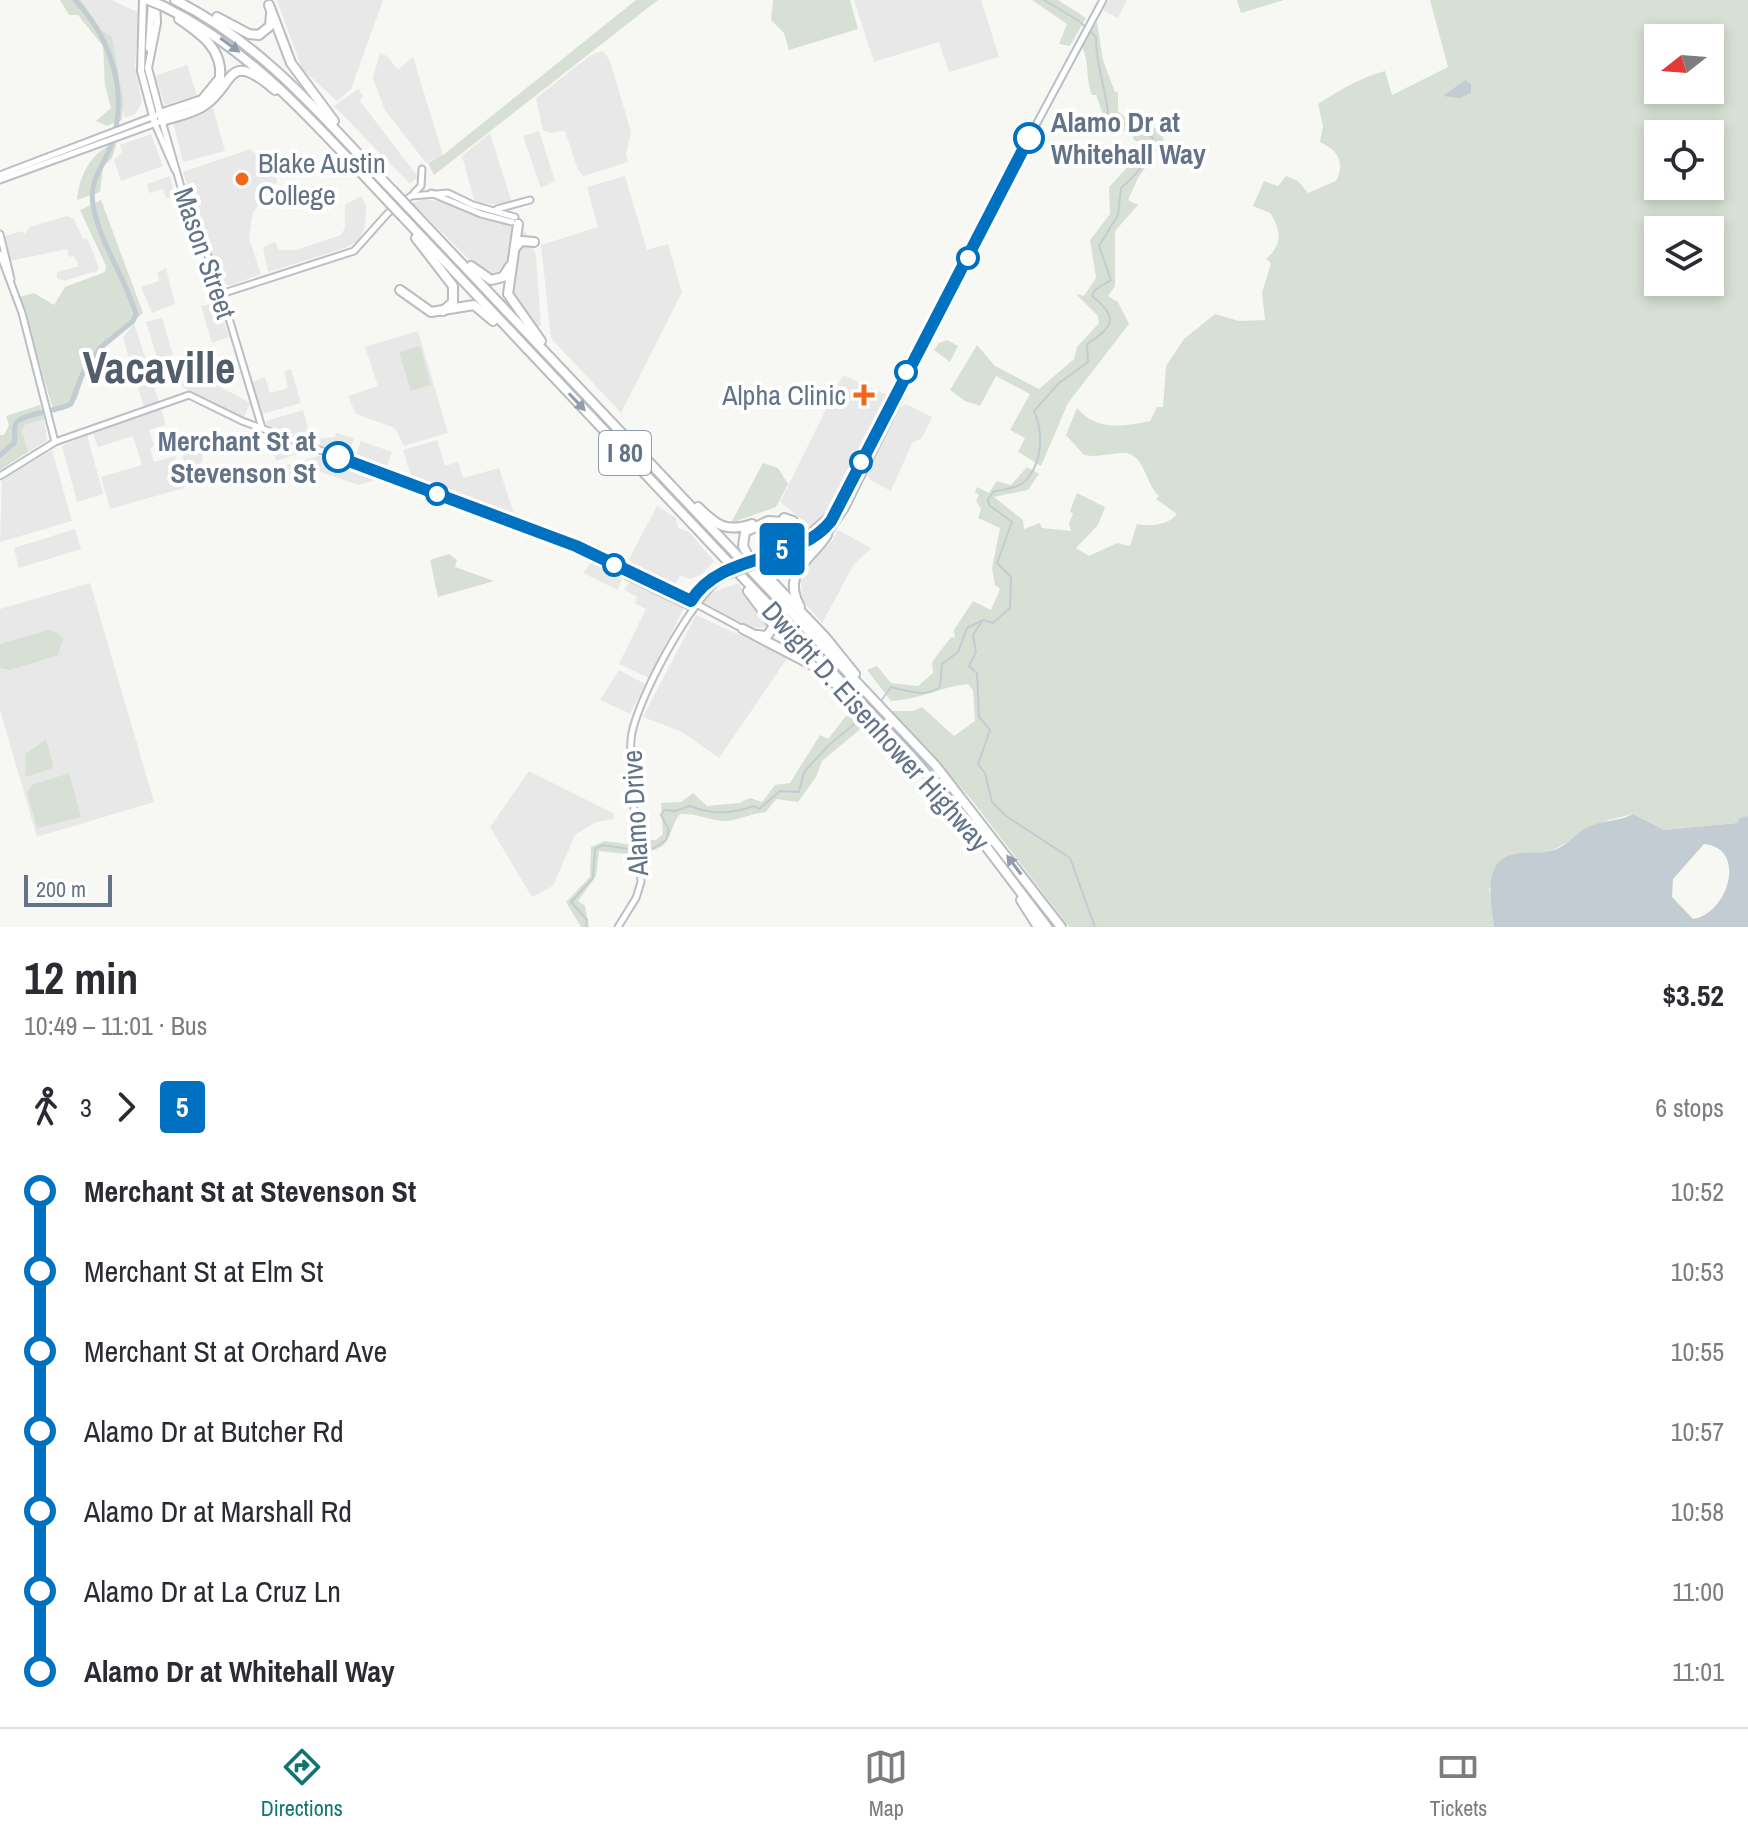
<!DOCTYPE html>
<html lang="en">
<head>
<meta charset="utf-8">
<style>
  :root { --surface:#fff; --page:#f7f7f7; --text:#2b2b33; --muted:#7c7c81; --line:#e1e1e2; --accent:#0f766e }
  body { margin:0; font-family:"Archivo Narrow",sans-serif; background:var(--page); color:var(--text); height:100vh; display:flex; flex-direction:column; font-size:30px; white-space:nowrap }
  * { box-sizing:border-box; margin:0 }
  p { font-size:26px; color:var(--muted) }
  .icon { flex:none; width:44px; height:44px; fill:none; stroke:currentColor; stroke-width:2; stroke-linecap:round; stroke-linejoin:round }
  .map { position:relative; height:927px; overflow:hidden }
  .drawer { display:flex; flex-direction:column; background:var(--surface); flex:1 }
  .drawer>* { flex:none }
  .badge { padding:0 16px; border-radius:6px; font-size:28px; line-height:52px }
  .needle { width:52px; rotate:253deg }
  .fabs { position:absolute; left:1644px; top:24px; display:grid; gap:16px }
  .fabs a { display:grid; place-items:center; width:80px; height:80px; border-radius:0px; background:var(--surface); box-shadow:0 4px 12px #0003; font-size:40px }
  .scale { position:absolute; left:24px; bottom:20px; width:88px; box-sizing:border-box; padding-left:8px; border:4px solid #647388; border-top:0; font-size:22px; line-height:28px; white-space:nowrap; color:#647388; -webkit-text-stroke:6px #fff; paint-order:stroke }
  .map>.badge { position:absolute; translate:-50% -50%; box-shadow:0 0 0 4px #fff }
  .legs { display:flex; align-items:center; gap:12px; height:88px; padding:0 24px; font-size:26px }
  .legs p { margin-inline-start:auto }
  .headline { display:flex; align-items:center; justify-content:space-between; height:136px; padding:0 24px }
  h1 { font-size:44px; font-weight:800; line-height:60px }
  ul { padding:0 24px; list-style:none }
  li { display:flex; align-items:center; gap:28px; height:80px; font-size:30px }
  li i { display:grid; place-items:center; width:12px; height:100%; margin:0 10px; background:currentColor }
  li i::after { content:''; width:20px; height:20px; margin:-10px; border:6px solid; border-radius:50%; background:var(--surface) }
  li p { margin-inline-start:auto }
  li:first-child i { background:linear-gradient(#0000 50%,currentColor 0) }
  li:last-child i { background:linear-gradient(currentColor 50%,#0000 0) }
  .menu { display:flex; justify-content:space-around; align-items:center; height:112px; border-top:2px solid var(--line); background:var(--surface); font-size:22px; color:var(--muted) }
  .menu a { display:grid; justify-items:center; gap:4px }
  .menu .active { color:var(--accent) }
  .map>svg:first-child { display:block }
  .built { fill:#e8e8e8 }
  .green { fill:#d8e0d5; fill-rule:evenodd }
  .water { fill:#c3ccd2; fill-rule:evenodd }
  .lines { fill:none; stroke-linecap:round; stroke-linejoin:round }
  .stream { stroke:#c3ccd2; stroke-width:2 }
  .river { stroke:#c3ccd2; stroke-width:5 }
  .secondary-casing { stroke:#bbbfc5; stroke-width:9 }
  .primary-casing { stroke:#babdc2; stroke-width:10 }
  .highway-casing { stroke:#b9bcc0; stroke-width:12 }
  .secondary { stroke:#fff; stroke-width:5 }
  .primary { stroke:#fff; stroke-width:6 }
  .highway { stroke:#fff; stroke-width:8 }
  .secondary-bridge-casing { stroke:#bbbfc5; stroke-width:9; stroke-linecap:butt }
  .highway-bridge-casing { stroke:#b9bcc0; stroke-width:12; stroke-linecap:butt }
  .secondary-bridge { stroke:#fff; stroke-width:5 }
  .highway-bridge { stroke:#fff; stroke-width:8 }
  .oneway { fill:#929dac }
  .line-1-casing { stroke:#fff; stroke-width:18 }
  .line-1 { stroke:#0070c0; stroke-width:12 }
  .stop-1-dot { fill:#fff; stroke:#0070c0; stroke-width:4 }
  .poi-dot { fill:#f1681b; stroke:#fff; stroke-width:3 }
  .labels { text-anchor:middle; stroke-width:8; stroke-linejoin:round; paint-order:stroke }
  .shield { fill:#fff; stroke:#929dac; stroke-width:2 }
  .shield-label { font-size:26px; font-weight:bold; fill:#647388 }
  .stop-label { font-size:28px; font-weight:bold; fill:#647388; stroke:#fff; text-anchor:start }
  .poi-label { font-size:28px; fill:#647388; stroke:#fff; text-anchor:start }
  .street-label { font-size:28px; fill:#647388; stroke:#fff }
  .town-label { font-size:44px; font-weight:bold; fill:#535e6c; stroke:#fff }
</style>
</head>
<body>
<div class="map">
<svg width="1748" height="927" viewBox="0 0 1748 927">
  <rect width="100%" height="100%" fill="#f7f8f4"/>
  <g class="built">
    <polygon points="81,0 112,0 139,13 135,66 142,103 135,114 125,118 121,106 123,98 112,37 101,30"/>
    <polygon points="277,0 383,0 351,89 337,101 302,69"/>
    <polygon points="854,0 981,0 999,57 949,72 939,42 874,62"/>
    <polygon points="1109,0 1127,0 1118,18 1103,10"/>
    <polygon points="603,51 610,61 631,132 626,154 628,162 584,176 578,170 565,131 550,133 543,130 536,98 591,55"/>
    <polygon points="380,53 387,56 398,70 413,57 443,155 426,163 385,110 373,78"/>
    <polygon points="187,65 197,95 165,105 155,76"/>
    <polygon points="358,89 363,96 360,101 418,177 410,184 334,106"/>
    <polygon points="213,108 225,151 183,162 173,122"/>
    <polygon points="539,131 555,181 541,188 523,136"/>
    <polygon points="490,133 511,200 512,203 506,205 475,203 462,156"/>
    <polygon points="151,134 163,166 121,181 114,160 122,152 120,145"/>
    <polygon points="250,149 274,169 277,182 253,212 249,238 261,274 229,286 224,283 194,212 183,172"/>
    <polygon points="170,176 175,196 166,198 163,189 149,193 147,184"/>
    <polygon points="625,176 647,250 668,244 682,292 621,413 551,338 541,245 598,227 587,187"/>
    <polygon points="361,196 366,206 365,228 358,241 345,248 268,272 263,247 275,242 279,250 296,250 341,235 345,228 345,205"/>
    <polygon points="424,199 444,202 468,214 504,222 526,232 536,256 541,326 533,326 515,304 511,289 517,266 508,264 500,274 492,276 483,273 412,203"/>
    <polygon points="67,216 74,219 83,239 87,238 99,267 97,271 64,281 57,278 57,272 79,266 74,256 69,257 67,249 10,261 5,236 22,231 25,234 30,227"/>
    <polygon points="166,268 175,304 152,313 141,287 159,281 157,273"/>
    <polygon points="217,302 229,337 212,343 201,306"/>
    <polygon points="162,318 173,355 158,360 146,322"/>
    <polygon points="134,323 159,402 144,407 123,338"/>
    <polygon points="418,331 448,433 404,446 395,428 356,414 348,396 378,386 365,347"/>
    <polygon points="174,359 176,367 192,380 208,385 210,381 250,403 243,419 186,389 161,370 159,363"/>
    <polygon points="291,369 301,403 262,414 252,382 265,377 270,393 288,388 284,372"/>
    <polygon points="843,375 887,395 888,401 828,512 820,523 811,527 780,502"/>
    <polygon points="906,404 932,417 922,438 912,443 891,491 870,480 868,474 900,407"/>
    <polygon points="161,408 166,425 149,430 154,446 150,448 154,462 175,456 184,488 110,509 101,477 142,465 133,436 98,447 93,433"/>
    <polygon points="303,410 311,438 309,440 267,425 266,421"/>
    <polygon points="44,419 47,441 28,452 22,431 25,425"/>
    <polygon points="336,433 354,438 347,456 321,446 319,439 335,437"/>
    <polygon points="87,435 103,494 77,502 62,446"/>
    <polygon points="271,438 303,450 303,452 276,461"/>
    <polygon points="437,440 445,466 458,462 463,478 499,468 515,517 412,479 403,450"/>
    <polygon points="361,441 392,452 385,470 355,458"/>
    <circle cx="193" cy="457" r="10"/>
    <polygon points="52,450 72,521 0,542 2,480"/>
    <polygon points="319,456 381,477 380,479 358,485 321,472 283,483 278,468"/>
    <polygon points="657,506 676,518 678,528 689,532 714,561 702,574 690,579 680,575 674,587 626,565"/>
    <polygon points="75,529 81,549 19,568 14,548"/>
    <polygon points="838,530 871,548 854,564 822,623 803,601 800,577 807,563 832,541"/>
    <polygon points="593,559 623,575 618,590 583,573"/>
    <polygon points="631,580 684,607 649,678 619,664 646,609 635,603 637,597 624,590"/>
    <polygon points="90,583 154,802 37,837 0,710 0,609"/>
    <polygon points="738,583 771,624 769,627 752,628 703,602 713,592"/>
    <polygon points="696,615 788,657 719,758 682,732 643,717"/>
    <polygon points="619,670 645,684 630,714 600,700"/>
    <polygon points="529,771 613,813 614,819 596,822 575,835 553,886 532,897 490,827"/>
  </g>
  <g class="green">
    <polygon points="60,0 81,0 101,30 112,37 123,98 122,120 107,126 96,121 111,108 105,85 103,46 78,15 69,15"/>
    <polygon points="636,0 658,0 434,175 428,163 443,155"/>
    <polygon points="773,0 850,0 858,29 789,50 784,33 771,20"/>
    <polygon points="1032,0 1058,0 1086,18 1070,46 1059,44 1067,24"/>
    <polygon points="1237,0 1284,0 1241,13"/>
    <path d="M1430,0H1748V817L1737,823L1664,830L1633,814L1609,820L1549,852L1514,854L1489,888L1494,927H1069L971,799L891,711H913L922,707L954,736L975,721L973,690L968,684C940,687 918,700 891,701L867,670L877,666L891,683L918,686L933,673L932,662L951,637L955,638L954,630L973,601L991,610L1000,589L995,585L992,568L1000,528L978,518L981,509L976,501L979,495L975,492L977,487L989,493L997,481L1011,485L1027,467L1039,474L1028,490L994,497L1023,520L1024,529L1040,523L1042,528L1071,531L1069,523L1073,514L1070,511L1077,493L1105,507L1098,525L1076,548L1089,556L1117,543L1130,546L1137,524C1149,527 1169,525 1177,514L1156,499L1159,496C1145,484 1145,453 1123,453C1110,453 1097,458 1084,455L1066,435L1077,408C1096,431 1122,427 1150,421L1157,407H1163L1166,366L1184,339L1215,314L1239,321L1265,320L1262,293L1271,263L1266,259C1282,245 1282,231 1270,213L1253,206L1264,181L1278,186L1286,176L1298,181L1308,193L1336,181C1346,162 1337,150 1320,142L1323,126L1318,104C1340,90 1359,78 1385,71L1392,95L1448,67ZM1658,38H1710V90H1658ZM1658,134H1710V186H1658ZM1658,230H1710V282H1658Z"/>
    <path d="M1097,22L1103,60L1115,92H1118V111L1128,120L1161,130L1164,141L1138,178L1128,200L1138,205L1115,231V286L1108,296L1118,302L1129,324L1068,403L1041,466L1018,452L1025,438L1010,430L1030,394L996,376L980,406L965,401L950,390L977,345L995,366L1039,389L1074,359L1077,347L1099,323L1098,316L1076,294L1084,296L1096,278L1090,240L1110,214L1109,187L1137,157L1144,144L1134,140L1132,133L1107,126L1096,95H1092C1085,78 1090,62 1082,47Z"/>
    <path d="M117,142L112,158L103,167L100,192L77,200C79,176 91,151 117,142Z"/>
    <polygon points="101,200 143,313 101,348 84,374 77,399 54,413 20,297 34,293 54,305 65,287 105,272 106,266 80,210"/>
    <polygon points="947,340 958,346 950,362 934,350 939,343"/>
    <polygon points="420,346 431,385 411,391 399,352"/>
    <polygon points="40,405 44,419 25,425 22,431 28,452 0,470 0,435 4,435 9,425 6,416"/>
    <polygon points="763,463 778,468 788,484 776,507 731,523"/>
    <polygon points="449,554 457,560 455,567 494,581 438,597 430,560"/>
    <polygon points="48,630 56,632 63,639 58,655 10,670 0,668 0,644"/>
    <path d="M858,710L869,722L822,761L816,777L798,802L776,799L766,812C753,813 735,821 726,821C710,821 697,813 680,814C667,831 674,847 648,851L646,840H656L663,834L661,803L681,802L693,793L707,806L739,803L750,798L762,802L775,785L790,783L820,735L828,739L846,716Z"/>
    <polygon points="46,739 53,765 51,769 25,777 26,754"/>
    <polygon points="69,773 81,817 37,828 27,793 32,785"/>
    <polygon points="605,841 634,845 635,855 599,851 596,876 578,901 585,906 589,927 581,927 566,902 590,877 591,847"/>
  </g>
  <g class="water">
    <polygon points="1465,80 1471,84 1471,93 1460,98 1443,96"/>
    <path d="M1633,814L1664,830L1737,823L1740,818L1748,816V927H1494C1491,902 1481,860 1515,854C1527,851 1540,854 1551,851C1566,847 1574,835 1586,828C1601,820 1619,822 1633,814ZM1704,844C1748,848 1728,914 1693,919L1672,897L1673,879Z"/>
  </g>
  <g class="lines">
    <g class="stream">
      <path d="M1044,0L1079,21L1096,37C1095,64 1106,87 1108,114C1122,127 1138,127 1153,138C1151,159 1136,175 1121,188L1118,215L1099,246L1111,280L1095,290L1092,296C1120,318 1113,327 1087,344L1088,362L1059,383L1034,411C1043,431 1043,459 1028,478C1021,488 1004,489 993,492L988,499L989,505L1012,522L997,563L1011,577L1010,608L993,623L983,620L973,635L976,652L969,666L977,673L979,717L990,730L978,764L985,773L992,802L1006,816L1070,858L1095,927"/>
      <path d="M881,701L891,687C908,691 926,698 940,687L942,664L958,652L967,628L981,621"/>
      <path d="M641,850L653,849L666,840L669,830L661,815L664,810L675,811L690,806C712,815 731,814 754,806L759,809L780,791L799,792L804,772L830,744L868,713"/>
      <polyline points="586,927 587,920 571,902 593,878 595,849 603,845 635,850"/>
    </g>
    <path class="river" d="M0,455L14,443C16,436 13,429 16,423C21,414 58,411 71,404L83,373L100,348L133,321L136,314C125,277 100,244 93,205C89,180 102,169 110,148C130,96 112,39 75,0"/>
    <defs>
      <g id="secondary">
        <polyline points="155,124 175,170"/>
        <polyline points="0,175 160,114"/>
        <polyline points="0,180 162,121 187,208 215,272 262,428"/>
        <polyline points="414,193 421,186 422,169"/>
        <polyline points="431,193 481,214 512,222"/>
        <polyline points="497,209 530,200"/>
        <polyline points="0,234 11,279"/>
        <polyline points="0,254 22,313 55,442"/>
        <polyline points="221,294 354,251 388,213 411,196 448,193 473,205 515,217"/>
        <polyline points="0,476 55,442 189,395 242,421 576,546 623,570 648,578 743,629"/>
        <polyline points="795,544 816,536 831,521 941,310"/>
        <polyline points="795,552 827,535 845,509 1016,162 1103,0"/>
        <polyline points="623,570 627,576 693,608"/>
        <polyline points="689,604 704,584 719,574"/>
        <path d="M618,927L636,898L641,882C639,835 628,787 631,740C633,706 694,592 724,577"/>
      </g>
      <g id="primary">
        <polyline points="143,0 141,71 155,124"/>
        <polyline points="156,0 157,23 148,68 161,117"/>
        <polyline points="149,48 152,0"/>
      </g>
      <g id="highway">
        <path d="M175,0C265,45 325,120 393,191"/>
        <polyline points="269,5 291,63 334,121"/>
        <path d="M163,6C254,51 316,125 385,198"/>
        <polyline points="217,17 249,34 259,35 270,26 271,14"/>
        <path d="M160,114L202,100L220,78C223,49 201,34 179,19"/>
        <path d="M162,121C176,116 193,114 205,105C235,85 226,48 275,90"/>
        <polyline points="411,210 935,765 1061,927"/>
        <polyline points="403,217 912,757 966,820 1047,927"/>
        <polyline points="518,224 508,294 541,341"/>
        <polyline points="416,238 453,286 453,302 443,311"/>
        <polyline points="515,248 521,241 534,242"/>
        <polyline points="471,266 491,280 503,277 510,266"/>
        <polyline points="400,290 431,312 474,305 493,321"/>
        <path d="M698,507C716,525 726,533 752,524"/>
        <polyline points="784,518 793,521 802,535 808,536 837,511"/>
        <polyline points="772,553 790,540 791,530 784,522 768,521 745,532 743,546 748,556 826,638 855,674"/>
        <polyline points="767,561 798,546 794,530"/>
        <polyline points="748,591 774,626 767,636 758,635"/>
        <path d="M800,607C781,572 810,561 827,535"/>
        <polyline points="743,629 812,665 838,686"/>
        <polyline points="1021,900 1038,927"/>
      </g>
    </defs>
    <use href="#secondary" class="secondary-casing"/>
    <use href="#primary" class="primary-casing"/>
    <use href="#highway" class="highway-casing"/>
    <use href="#secondary" class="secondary"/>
    <use href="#primary" class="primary"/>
    <use href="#highway" class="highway"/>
    <defs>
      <g id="secondary-bridge">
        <polyline points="719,574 761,558"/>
        <polyline points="724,577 764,562"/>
      </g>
      <g id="highway-bridge">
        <polyline points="148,0 163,6"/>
        <polyline points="393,191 411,210"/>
        <polyline points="385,198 403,217"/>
      </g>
    </defs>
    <use href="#secondary-bridge" class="secondary-bridge-casing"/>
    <use href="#highway-bridge" class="highway-bridge-casing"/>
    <use href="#secondary-bridge" class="secondary-bridge"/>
    <use href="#highway-bridge" class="highway-bridge"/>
  </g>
  <defs><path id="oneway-solid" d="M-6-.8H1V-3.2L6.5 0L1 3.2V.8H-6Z" transform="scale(2)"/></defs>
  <g class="oneway">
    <use href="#oneway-solid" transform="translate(230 45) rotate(36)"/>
    <use href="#oneway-solid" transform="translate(577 402) rotate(47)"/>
    <use href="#oneway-solid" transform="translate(1014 865) rotate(-127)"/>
  </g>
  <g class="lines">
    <defs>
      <path id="line-1" d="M338,457L576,546L691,601C722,551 796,565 831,521L1029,138"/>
    </defs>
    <use href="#line-1" class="line-1-casing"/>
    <use href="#line-1" class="line-1"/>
  </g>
  <g class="stop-1-dot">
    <circle cx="1029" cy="138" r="14"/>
    <circle cx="968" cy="258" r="10"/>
    <circle cx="906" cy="372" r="10"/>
    <circle cx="338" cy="457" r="14"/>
    <circle cx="861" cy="462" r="10"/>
    <circle cx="437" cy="494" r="10"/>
    <circle cx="614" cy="565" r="10"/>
  </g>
  <g class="poi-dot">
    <circle cx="242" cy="179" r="8"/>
    <path d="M860 383h8v8h8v8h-8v8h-8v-8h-8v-8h8z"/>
  </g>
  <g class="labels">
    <rect class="shield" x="599" y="431" width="52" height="44" rx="6"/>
    <g class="shield-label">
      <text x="625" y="462">I 80</text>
    </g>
    <g class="stop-label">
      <text x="1051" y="132">Alamo Dr at<tspan x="1051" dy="32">Whitehall Way</tspan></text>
      <text x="316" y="451" text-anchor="end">Merchant St at<tspan x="316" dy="32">Stevenson St</tspan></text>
    </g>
    <g class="poi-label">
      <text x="258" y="173">Blake Austin<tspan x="258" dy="32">College</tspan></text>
      <text x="846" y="405" text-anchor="end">Alpha Clinic</text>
    </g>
    <g class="street-label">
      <text transform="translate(205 253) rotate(71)" y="10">Mason Street</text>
      <text transform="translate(876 726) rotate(48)" y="10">Dwight D. Eisenhower Highway</text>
      <text transform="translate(635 813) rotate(-93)" y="10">Alamo Drive</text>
    </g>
    <g class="town-label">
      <text x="159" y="383">Vacaville</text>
    </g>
  </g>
</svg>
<div class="fabs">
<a><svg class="needle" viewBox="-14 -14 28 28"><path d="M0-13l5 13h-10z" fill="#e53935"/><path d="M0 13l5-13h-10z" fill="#7c7c81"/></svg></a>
<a><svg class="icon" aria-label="locate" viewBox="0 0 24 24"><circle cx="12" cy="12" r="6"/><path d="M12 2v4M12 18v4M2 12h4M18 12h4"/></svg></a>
<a><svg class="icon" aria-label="layers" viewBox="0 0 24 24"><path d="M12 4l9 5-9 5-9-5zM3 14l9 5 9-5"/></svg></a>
</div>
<div class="scale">200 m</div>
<b class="badge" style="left:782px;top:549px;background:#0070c0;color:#fff">5</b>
</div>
<section class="drawer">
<div class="headline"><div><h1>12 min</h1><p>10:49 – 11:01 · Bus</p></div><b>$3.52</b></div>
<div class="legs"><svg class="icon" aria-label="walk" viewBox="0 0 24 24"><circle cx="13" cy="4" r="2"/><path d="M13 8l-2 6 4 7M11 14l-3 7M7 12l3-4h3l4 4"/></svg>3<svg class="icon" aria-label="forward" viewBox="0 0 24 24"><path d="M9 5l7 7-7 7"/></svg><b class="badge" style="background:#0070c0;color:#fff">5</b><p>6 stops</p></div>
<ul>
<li><i style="color:#0070c0"></i><b>Merchant St at Stevenson St</b><p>10:52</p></li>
<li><i style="color:#0070c0"></i><span>Merchant St at Elm St</span><p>10:53</p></li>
<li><i style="color:#0070c0"></i><span>Merchant St at Orchard Ave</span><p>10:55</p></li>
<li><i style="color:#0070c0"></i><span>Alamo Dr at Butcher Rd</span><p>10:57</p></li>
<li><i style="color:#0070c0"></i><span>Alamo Dr at Marshall Rd</span><p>10:58</p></li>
<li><i style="color:#0070c0"></i><span>Alamo Dr at La Cruz Ln</span><p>11:00</p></li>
<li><i style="color:#0070c0"></i><b>Alamo Dr at Whitehall Way</b><p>11:01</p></li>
</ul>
</section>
<nav class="menu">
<a class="active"><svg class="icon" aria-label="directions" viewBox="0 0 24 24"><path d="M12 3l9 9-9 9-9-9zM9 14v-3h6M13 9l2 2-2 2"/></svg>Directions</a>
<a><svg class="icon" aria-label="map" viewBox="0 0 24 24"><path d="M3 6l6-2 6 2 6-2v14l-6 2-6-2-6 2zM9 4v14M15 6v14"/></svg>Map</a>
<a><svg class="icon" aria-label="tickets" viewBox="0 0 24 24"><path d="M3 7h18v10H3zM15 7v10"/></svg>Tickets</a>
</nav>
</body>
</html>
